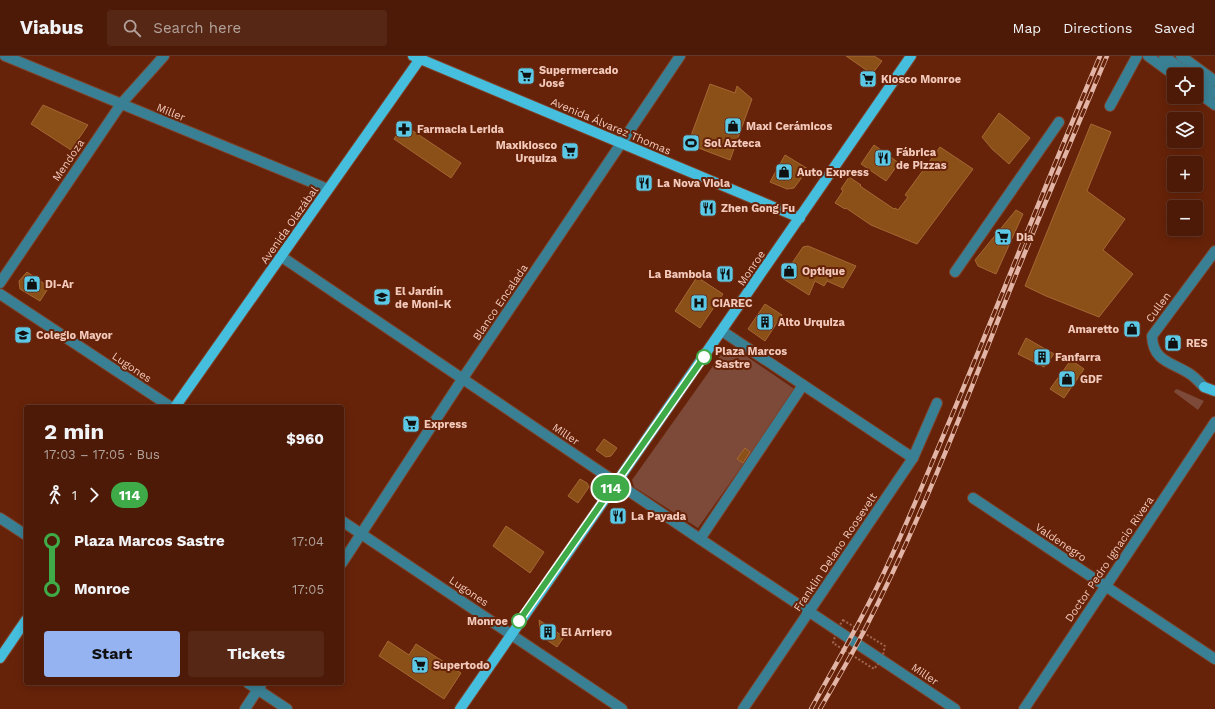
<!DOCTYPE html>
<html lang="en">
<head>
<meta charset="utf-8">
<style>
  :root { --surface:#4c1a07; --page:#562715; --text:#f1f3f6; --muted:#b2a19b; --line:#633828; --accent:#95b2f1 }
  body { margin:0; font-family:"Work Sans",sans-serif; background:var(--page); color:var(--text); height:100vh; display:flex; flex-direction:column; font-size:15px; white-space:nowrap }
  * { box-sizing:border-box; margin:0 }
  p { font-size:13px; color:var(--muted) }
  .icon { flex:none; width:22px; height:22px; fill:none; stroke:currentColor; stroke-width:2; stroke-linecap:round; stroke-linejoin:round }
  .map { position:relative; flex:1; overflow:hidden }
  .panel { position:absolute; left:24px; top:349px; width:320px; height:280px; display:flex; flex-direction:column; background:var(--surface); border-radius:4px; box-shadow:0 2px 10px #0003,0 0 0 1px var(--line) }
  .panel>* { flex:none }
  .badge { padding:0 8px; border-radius:13px; font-size:14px; line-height:26px }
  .buttons { position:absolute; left:1167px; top:12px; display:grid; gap:8px }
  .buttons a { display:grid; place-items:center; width:36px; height:36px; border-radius:4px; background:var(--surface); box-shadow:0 2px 10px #0003,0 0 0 1px var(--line); font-size:20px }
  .map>.badge { position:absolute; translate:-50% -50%; box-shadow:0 0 0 2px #fff }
  .legs { display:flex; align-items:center; gap:6px; height:44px; padding:0 20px; font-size:13px }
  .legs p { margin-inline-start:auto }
  .summary { display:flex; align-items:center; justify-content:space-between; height:68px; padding:0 20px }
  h1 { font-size:22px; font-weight:700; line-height:30px }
  .button { display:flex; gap:8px; margin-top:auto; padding:8px 20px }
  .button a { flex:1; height:46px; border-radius:4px; background:var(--accent); color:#111; font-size:16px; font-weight:700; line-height:46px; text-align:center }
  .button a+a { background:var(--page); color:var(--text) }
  ul { padding:0 20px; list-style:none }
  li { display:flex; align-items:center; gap:14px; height:48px; font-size:15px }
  li i { display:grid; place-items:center; width:6px; height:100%; margin:0 5px; background:currentColor }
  li i::after { content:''; width:10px; height:10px; margin:-5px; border:3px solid; border-radius:50%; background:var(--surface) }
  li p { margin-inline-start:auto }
  li:first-child i { background:linear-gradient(#0000 50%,currentColor 0) }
  li:last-child i { background:linear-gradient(currentColor 50%,#0000 0) }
  header { display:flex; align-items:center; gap:24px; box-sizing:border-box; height:56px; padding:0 20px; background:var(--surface); border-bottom:1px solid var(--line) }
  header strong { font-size:19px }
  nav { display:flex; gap:22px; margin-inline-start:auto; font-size:14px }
  .search { width:280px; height:36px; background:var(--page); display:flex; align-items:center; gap:10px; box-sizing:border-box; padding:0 14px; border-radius:4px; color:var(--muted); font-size:15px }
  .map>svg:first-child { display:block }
  .green { fill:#7d4938 }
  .building { fill:#8b5018; stroke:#a56834 }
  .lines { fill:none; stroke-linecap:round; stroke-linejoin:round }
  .minor-casing { stroke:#7f4129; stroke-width:12 }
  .major-casing { stroke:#7f4129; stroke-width:12 }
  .path { stroke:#a06752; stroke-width:2; stroke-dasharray:2 2; stroke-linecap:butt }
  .minor { stroke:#3a8094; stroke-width:10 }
  .major { stroke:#46bfdf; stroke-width:10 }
  .rail-casing { stroke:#e2b4a5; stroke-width:4.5 }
  .rail { stroke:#662309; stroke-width:3; stroke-dasharray:9; stroke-linecap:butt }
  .line-1-casing { stroke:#fff; stroke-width:9 }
  .line-1 { stroke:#3fab48; stroke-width:6 }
  .stop-1-dot { fill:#fff; stroke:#3fab48; stroke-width:2 }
  .labels { text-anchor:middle; stroke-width:4; stroke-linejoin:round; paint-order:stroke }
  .poi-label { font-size:11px; font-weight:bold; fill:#f3c9bb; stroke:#662309; text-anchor:start }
  .street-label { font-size:11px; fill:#f3c9bb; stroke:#662309 }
  .stop-label { font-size:11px; font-weight:bold; fill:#f3c9bb; stroke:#662309; text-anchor:start }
</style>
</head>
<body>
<header>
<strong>Viabus</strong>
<div class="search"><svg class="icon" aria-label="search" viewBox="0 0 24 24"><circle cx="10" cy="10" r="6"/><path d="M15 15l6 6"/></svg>Search here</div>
<nav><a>Map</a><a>Directions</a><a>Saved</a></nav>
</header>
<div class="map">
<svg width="1215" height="653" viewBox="0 0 1215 653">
  <rect width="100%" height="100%" fill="#662309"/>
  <g class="green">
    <polygon points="725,293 736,293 796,334 698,472 634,431 632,424"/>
    <polygon points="1177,333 1204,345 1198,354 1174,336 1175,334"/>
  </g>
  <g class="building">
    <polygon points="846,0 874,0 882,5 872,18"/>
    <polygon points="710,28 735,37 737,30 752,43 730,104 688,88"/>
    <polygon points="43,49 88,69 71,94 31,68"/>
    <polygon points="999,57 1030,82 1009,108 992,93 982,81"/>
    <polygon points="1091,68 1111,76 1087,135 1125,163 1103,194 1133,218 1099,261 1046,240 1025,230"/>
    <polygon points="404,69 461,107 451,122 394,83"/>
    <polygon points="874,89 899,107 886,125 861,108"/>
    <polygon points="940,91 973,113 917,188 871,169 846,152 845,153 835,147 843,135 841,133 849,121 861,129 860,130 894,153 895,152 898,154 908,141 905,139"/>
    <polygon points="785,99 808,113 794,132 787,133 770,126"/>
    <polygon points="1016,154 1023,158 996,218 978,210 975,204"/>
    <polygon points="808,190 856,210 843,232 827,225 824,230 815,225 809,239 782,222 803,191"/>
    <polygon points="27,216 49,231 40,245 20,233 19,225"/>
    <polygon points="697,221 723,238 700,272 675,255"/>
    <polygon points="765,248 782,259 765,285 748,273"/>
    <polygon points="1026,282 1054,298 1044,311 1018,298"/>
    <polygon points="1071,304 1084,313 1064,342 1050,333"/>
    <polygon points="604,383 617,392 611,400 606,401 596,394"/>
    <polygon points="745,392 750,396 743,407 737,403"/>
    <polygon points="580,423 587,427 589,431 578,447 568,440"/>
    <polygon points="506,470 544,496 530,517 493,490"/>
    <polygon points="539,564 564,581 557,591 541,580"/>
    <polygon points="388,585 409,599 416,588 461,617 444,643 379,600"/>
  </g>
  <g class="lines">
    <defs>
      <g id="minor">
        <polyline points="5,0 328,133"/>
        <polyline points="1148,0 1174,19"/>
        <polyline points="1164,0 1190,19"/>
        <polyline points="1181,0 1215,25"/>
        <polyline points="1196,23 1215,37"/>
        <polyline points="1196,35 1215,49"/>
        <polyline points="1110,50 1137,0"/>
        <polyline points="282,201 700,483 955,653"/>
        <polyline points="955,216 1059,66"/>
        <polyline points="0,227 121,48 164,0"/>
        <polyline points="0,238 171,351"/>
        <polyline points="722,275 913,402"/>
        <path d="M1204,331C1200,327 1195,321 1190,318C1172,306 1153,306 1152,280L1215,195"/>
        <polyline points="973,442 1215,603"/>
        <polyline points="0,462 26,479"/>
        <polyline points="342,465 622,653"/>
        <polyline points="700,483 803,329"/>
        <polyline points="342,507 463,322 680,0"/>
        <polyline points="248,627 287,653"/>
        <polyline points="245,653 262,627"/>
        <polyline points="743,653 913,402 937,347"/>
        <polyline points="1024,653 1215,366"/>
      </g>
      <g id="major">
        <polyline points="413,0 800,162"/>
        <polyline points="1204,331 1215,335"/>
        <polyline points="175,351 422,0"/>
        <polyline points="0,602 26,564"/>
        <polyline points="460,653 911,0"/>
      </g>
    </defs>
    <use href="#minor" class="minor-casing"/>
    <use href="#major" class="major-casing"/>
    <g class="path">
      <polyline points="721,295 734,297"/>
      <polygon points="843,564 885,590 882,603 874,613 833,587 837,574"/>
    </g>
    <use href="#minor" class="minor"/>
    <use href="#major" class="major"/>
    <defs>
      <g id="rail">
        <path d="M811,653C833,613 856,574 876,533C901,483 922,430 944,378C997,253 1046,126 1100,0"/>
        <path d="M820,653C835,627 850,602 864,575C918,470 961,359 1004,249C1037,165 1072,83 1107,0"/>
      </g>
    </defs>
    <use href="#rail" class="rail-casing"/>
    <use href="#rail" class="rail"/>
  </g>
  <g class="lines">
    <defs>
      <polyline id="line-1" points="519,565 704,301"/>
    </defs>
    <use href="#line-1" class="line-1-casing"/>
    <use href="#line-1" class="line-1"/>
  </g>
  <defs>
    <symbol id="supermarket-square" viewBox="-11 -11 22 22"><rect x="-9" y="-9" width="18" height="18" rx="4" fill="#5bc8e6" stroke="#662309"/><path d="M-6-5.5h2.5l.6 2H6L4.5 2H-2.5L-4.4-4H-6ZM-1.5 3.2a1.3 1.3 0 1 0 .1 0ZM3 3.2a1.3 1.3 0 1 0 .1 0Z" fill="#111"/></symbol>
    <symbol id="shop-square" viewBox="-11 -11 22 22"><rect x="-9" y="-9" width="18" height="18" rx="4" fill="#5bc8e6" stroke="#662309"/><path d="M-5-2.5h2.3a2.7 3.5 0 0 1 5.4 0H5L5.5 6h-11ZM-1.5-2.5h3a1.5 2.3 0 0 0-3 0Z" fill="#111"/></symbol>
    <symbol id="pharmacy-square" viewBox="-11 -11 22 22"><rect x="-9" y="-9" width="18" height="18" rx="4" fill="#5bc8e6" stroke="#662309"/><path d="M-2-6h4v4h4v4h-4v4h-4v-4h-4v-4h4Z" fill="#111"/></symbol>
    <symbol id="stadium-square" viewBox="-11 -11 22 22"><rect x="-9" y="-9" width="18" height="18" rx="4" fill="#5bc8e6" stroke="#662309"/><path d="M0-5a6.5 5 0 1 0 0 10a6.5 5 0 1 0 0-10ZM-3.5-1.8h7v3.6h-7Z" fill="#111"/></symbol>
    <symbol id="restaurant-square" viewBox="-11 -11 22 22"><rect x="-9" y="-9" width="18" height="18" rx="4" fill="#5bc8e6" stroke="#662309"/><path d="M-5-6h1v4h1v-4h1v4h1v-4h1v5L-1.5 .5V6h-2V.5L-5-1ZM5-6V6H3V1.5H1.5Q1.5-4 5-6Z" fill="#111"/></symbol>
    <symbol id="school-square" viewBox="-11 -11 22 22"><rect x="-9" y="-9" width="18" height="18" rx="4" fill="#5bc8e6" stroke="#662309"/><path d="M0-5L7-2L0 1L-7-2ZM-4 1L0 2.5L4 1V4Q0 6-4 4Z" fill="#111"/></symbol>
    <symbol id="hospital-square" viewBox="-11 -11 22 22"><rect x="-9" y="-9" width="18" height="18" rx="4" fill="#5bc8e6" stroke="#662309"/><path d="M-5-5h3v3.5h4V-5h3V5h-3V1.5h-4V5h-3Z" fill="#111"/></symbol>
    <symbol id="building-square" viewBox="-11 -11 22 22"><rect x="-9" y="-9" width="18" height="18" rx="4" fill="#5bc8e6" stroke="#662309"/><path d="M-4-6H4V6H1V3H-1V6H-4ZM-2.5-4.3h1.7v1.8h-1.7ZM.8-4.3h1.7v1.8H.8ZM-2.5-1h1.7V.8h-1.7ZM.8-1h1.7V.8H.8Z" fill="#111"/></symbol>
  </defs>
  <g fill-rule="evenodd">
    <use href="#supermarket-square" x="516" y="10" width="20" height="20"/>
    <use href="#supermarket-square" x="858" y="13" width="20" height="20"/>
    <use href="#shop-square" x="723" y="60" width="20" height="20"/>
    <use href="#pharmacy-square" x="394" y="63" width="20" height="20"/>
    <use href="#stadium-square" x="681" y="77" width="20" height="20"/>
    <use href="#supermarket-square" x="560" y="85" width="20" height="20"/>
    <use href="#restaurant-square" x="873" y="92" width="20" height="20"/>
    <use href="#shop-square" x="774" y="106" width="20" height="20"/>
    <use href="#restaurant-square" x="634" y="117" width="20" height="20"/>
    <use href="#restaurant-square" x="698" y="142" width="20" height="20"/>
    <use href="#supermarket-square" x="993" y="171" width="20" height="20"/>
    <use href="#shop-square" x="779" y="205" width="20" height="20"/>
    <use href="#restaurant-square" x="715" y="208" width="20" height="20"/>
    <use href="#shop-square" x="22" y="218" width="20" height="20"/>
    <use href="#school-square" x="372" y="231" width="20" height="20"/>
    <use href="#hospital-square" x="689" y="237" width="20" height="20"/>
    <use href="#building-square" x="755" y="256" width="20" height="20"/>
    <use href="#shop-square" x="1122" y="263" width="20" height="20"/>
    <use href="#school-square" x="13" y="269" width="20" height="20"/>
    <use href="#shop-square" x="1163" y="277" width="20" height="20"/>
    <use href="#building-square" x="1032" y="291" width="20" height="20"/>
    <use href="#shop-square" x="1057" y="313" width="20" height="20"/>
    <use href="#supermarket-square" x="401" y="358" width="20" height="20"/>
    <use href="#restaurant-square" x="608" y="450" width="20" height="20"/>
    <use href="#building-square" x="538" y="566" width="20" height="20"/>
    <use href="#supermarket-square" x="410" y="599" width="20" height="20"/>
  </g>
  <g class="stop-1-dot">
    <circle cx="704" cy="301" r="7"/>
    <circle cx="519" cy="565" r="7"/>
  </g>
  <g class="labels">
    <g class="poi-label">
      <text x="539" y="18">Supermercado<tspan x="539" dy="13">José</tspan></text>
      <text x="881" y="27">Kiosco Monroe</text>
      <text x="746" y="74">Maxi Cerámicos</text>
      <text x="417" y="77">Farmacia Lerida</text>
      <text x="704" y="91">Sol Azteca</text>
      <text x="557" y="93" text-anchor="end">Maxikiosco<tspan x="557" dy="13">Urquiza</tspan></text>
      <text x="896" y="100">Fábrica<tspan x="896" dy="13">de Pizzas</tspan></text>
      <text x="797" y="120">Auto Express</text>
      <text x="657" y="131">La Nova Viola</text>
      <text x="721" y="156">Zhen Gong Fu</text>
      <text x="1016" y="185">Dia</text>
      <text x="802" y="219">Optique</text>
      <text x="712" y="222" text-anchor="end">La Bambola</text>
      <text x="45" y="232">Di-Ar</text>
      <text x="395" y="239">El Jardín<tspan x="395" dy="13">de Moni-K</tspan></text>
      <text x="712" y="251">CIAREC</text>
      <text x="778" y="270">Alto Urquiza</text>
      <text x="1119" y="277" text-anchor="end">Amaretto</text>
      <text x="36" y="283">Colegio Mayor</text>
      <text x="1186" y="291">RES</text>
      <text x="1055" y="305">Fanfarra</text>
      <text x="1080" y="327">GDF</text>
      <text x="424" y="372">Express</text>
      <text x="631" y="464">La Payada</text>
      <text x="561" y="580">El Arriero</text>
      <text x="433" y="613">Supertodo</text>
    </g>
    <g class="street-label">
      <text transform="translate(171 56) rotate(22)" y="4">Miller</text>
      <text transform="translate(611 70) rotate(23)" y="4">Avenida Álvarez Thomas</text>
      <text transform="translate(68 104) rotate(-56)" y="4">Mendoza</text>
      <text transform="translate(289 169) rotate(-55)" y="4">Avenida Olazábal</text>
      <text transform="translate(751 212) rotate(-56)" y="4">Monroe</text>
      <text transform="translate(500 246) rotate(-56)" y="4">Blanco Encalada</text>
      <text transform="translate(1158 251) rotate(-54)" y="4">Cullen</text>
      <text transform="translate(132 311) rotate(34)" y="4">Lugones</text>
      <text transform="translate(566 378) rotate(34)" y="4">Miller</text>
      <text transform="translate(1061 486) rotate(34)" y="4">Valdenegro</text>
      <text transform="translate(835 496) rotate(-56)" y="4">Franklin Delano Roosevelt</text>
      <text transform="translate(1109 503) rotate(-56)" y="4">Doctor Pedro Ignacio Rivera</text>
      <text transform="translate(469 535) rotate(34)" y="4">Lugones</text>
      <text transform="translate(925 618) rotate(34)" y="4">Miller</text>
    </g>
    <g class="stop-label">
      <text x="715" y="299">Plaza Marcos<tspan x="715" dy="13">Sastre</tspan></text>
      <text x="508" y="569" text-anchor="end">Monroe</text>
    </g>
  </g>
</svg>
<div class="buttons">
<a><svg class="icon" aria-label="locate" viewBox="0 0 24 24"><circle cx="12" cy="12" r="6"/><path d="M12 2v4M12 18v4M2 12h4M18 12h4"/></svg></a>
<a><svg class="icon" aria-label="layers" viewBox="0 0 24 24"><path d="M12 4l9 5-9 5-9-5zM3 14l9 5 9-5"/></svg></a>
<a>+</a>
<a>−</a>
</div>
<b class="badge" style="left:611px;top:432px;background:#3fab48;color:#fff">114</b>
<section class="panel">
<div class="summary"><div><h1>2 min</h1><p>17:03 – 17:05 · Bus</p></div><b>$960</b></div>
<div class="legs"><svg class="icon" aria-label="walk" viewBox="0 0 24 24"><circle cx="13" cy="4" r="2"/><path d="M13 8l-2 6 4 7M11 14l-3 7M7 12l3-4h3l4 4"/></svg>1<svg class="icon" aria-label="forward" viewBox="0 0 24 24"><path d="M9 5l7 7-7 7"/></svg><b class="badge" style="background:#3fab48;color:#fff">114</b></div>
<ul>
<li><i style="color:#3fab48"></i><b>Plaza Marcos Sastre</b><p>17:04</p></li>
<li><i style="color:#3fab48"></i><b>Monroe</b><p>17:05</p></li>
</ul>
<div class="button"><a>Start</a><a>Tickets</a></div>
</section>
</div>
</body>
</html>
